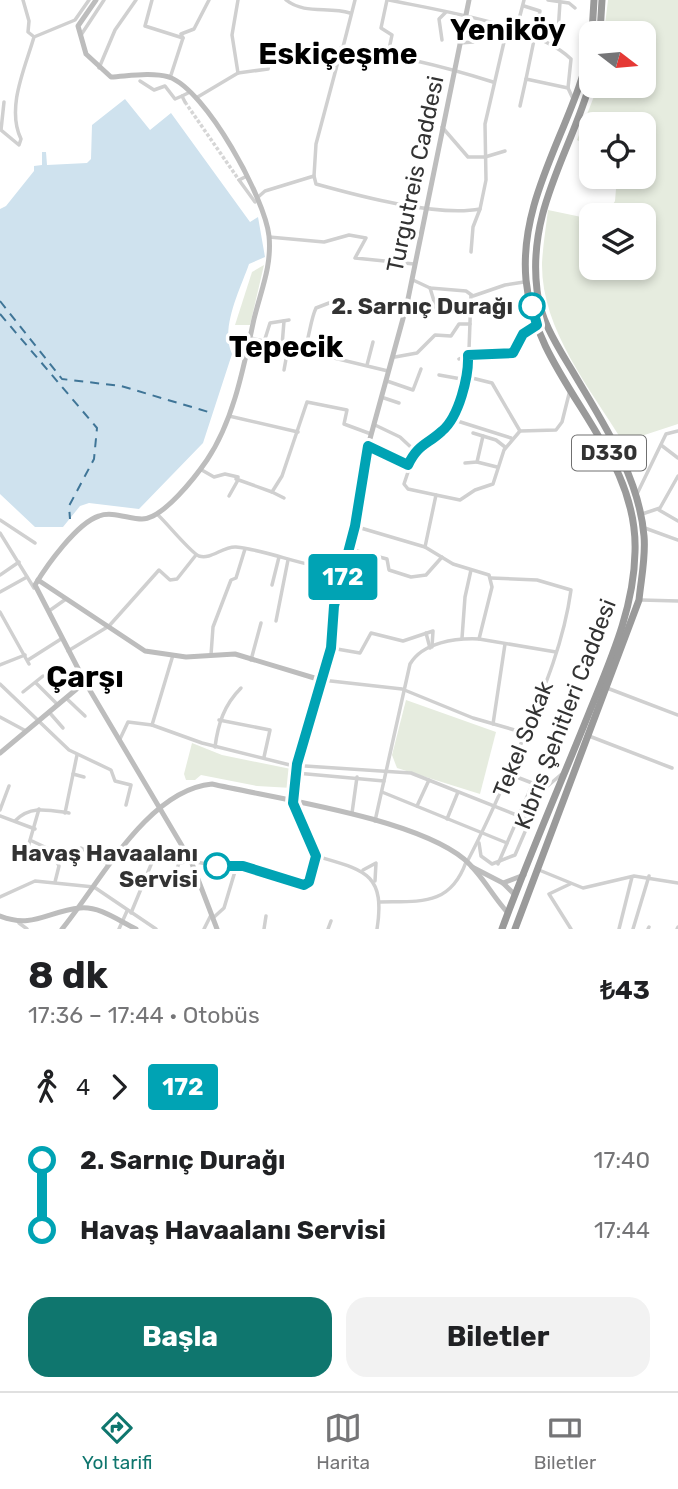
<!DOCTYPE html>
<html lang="tr">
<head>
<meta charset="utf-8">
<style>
  :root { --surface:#fff; --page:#f2f2f2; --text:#202124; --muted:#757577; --line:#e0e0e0; --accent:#0f766e }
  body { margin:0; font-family:Rubik,sans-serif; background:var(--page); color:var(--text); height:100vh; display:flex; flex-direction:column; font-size:26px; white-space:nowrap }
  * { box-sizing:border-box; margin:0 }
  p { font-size:23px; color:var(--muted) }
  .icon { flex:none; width:38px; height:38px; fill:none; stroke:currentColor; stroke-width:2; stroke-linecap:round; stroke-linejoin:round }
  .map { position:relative; height:929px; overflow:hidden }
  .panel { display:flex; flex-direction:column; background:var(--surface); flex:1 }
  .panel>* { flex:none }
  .badge { padding:0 14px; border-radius:5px; font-size:24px; line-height:46px }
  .needle { width:46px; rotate:106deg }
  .tools { position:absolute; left:579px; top:21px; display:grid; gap:14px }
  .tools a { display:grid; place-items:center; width:77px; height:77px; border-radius:14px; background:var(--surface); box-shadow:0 4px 10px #0003; font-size:35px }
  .map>.badge { position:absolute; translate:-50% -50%; box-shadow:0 0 0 4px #fff }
  .legs { display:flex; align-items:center; gap:10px; height:77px; padding:0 28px; font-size:23px }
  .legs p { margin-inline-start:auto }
  .summary { display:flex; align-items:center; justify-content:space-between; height:119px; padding:0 28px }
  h1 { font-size:38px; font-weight:700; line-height:52px }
  .cta { display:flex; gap:14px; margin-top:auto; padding:14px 28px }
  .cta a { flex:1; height:80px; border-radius:21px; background:var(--accent); color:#fff; font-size:28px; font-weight:700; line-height:80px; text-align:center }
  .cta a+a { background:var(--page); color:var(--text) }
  ul { padding:0 28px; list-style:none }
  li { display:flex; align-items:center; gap:24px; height:70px; font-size:26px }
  li i { display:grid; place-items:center; width:10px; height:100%; margin:0 9px; background:currentColor }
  li i::after { content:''; width:18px; height:18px; margin:-9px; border:5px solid; border-radius:50%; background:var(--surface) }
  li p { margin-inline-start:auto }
  li:first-child i { background:linear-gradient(#0000 50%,currentColor 0) }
  li:last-child i { background:linear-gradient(currentColor 50%,#0000 0) }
  .tabs { display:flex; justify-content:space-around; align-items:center; height:98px; border-top:2px solid var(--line); background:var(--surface); font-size:19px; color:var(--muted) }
  .tabs a { display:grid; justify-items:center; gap:4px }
  .tabs .selected { color:var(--accent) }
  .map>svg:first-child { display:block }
  .green { fill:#e6ecdf }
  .water { fill:#cfe2ee }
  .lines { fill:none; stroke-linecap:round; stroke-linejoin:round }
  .ferry { stroke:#3f7597; stroke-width:2; stroke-dasharray:9 7; stroke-linecap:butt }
  .street-tunnel { stroke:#d6d6d6; stroke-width:3.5; stroke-dasharray:3.5 2; stroke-linecap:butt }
  .street { stroke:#d0d0d0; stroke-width:3.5 }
  .secondary { stroke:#bdbdbd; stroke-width:5 }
  .highway { stroke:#9a9a9a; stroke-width:7 }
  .line-1-casing { stroke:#fff; stroke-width:16 }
  .line-1 { stroke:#00a3b4; stroke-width:10 }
  .stop-1-dot { fill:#fff; stroke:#00a3b4; stroke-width:3.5 }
  .labels { text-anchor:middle; stroke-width:7; stroke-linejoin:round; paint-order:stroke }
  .shield { fill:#fff; stroke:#707070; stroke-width:2 }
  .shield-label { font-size:21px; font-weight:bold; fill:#333 }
  .street-label { font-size:23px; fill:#333; stroke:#fff }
  .stop-label { font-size:23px; font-weight:bold; fill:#333; stroke:#fff; text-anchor:end }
  .district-label { font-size:30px; font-weight:bold; fill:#000; stroke:#fff }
</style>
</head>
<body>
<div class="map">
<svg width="678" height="929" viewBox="0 0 678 929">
  <rect width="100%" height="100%" fill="#fff"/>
  <g class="green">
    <path d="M608,0H678V424L623,442C590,388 541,329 542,263C543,245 546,227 548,210L591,219L592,268H644V215H601L608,213L615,201L617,177H644V124H592L591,148L577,140L598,86H644V33H604Z"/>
    <polygon points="264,265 250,325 235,325 252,272"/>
    <polygon points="406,700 496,732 480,794 397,768 392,755"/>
    <polygon points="192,743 222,755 291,769 292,788 257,786 201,775 195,780 186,780 184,774"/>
  </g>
  <path class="water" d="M125,99L150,130L171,113L250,222L258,217L265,257L249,264C240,290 220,328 232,354L203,443L139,509L89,503L80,506L63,527H35L0,494V209L6,206L34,171V166L42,165V152H46L47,165L87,163L91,159L92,125Z"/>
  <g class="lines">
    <g class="ferry">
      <polyline points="0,301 62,379 121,386 212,413"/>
      <polyline points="0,314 97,428 94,459 69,506 70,519"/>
    </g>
    <polyline class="street-tunnel" points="185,102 239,180"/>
    <g class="street">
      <polyline points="23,0 29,21 28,32 33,36"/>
      <polyline points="152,0 145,26 183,38"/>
      <polyline points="238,0 232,35 238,73"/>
      <path d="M286,0C305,15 328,6 350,13"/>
      <polyline points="387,0 381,28 392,35 388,54"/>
      <path d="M389,0C437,10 536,25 571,59L568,88L574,101"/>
      <polyline points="548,0 569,3 575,8"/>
      <polyline points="524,6 540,11 526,79"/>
      <polyline points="516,31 524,0"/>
      <polyline points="81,35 104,0"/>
      <polyline points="442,40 439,19 446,12"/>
      <polyline points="460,43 473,42 484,35"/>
      <polyline points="343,47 355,0"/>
      <polyline points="557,48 560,2"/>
      <polyline points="99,68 115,30 136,0"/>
      <polyline points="170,78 183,38 181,34 194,29 209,0"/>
      <polyline points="140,81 154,90 165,86 175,99 182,96"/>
      <path d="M196,98L238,73L268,69L272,51L277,47L340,54L341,48C394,54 443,66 493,82"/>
      <path d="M4,102L1,130L19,145L21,139C6,108 25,68 34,37L75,20L89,0"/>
      <polyline points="185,102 182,96 188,93"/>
      <polyline points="520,106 526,79 568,88"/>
      <polyline points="442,127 468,157 485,157 505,151"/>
      <polyline points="314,176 316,144 340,54"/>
      <polyline points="245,177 239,180 255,202"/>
      <path d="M257,198L265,191L314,176L316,184C359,196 437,217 480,209L486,180L485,124L507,29"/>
      <polyline points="269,237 324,242 349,235 366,238 355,258 414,264"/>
      <polyline points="471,252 473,227 480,209"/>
      <polyline points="413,280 430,288 466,291 473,296 505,285 524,282"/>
      <polyline points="430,288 438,314 446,315"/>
      <polyline points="251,338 388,371"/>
      <polyline points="264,342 270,323 289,320"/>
      <polyline points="282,346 284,321"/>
      <path d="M304,351C310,336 310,321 316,308L329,303"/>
      <polyline points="395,357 417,353 435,335 451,336 459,324 470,324"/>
      <polyline points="459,359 468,355 509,355 523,334 535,326"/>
      <polyline points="367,365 373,342"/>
      <polyline points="284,370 288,348"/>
      <polyline points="439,375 467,380"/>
      <polyline points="468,377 492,383 520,431"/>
      <polyline points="387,381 413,390 421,369"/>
      <polyline points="384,398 399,403"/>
      <polyline points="229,416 298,432"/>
      <polyline points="451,419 511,438"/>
      <polyline points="375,425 400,437 415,451"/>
      <polyline points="473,433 496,440 505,447"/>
      <polyline points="661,445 678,458"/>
      <polyline points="369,446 408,465"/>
      <polyline points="477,462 497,467"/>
      <polyline points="465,463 477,462 483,436"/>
      <polyline points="200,469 214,477 225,474 238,477 236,479 272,492"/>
      <polyline points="436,495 408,489 404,484 415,451 445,428 468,377 471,295"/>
      <polyline points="229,496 238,480"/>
      <polyline points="636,496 666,434 678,431"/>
      <polyline points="284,498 272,492 282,476 307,402 347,410 344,424 371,434"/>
      <polyline points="659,510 678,521"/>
      <path d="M157,514C167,523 191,553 199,556C211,560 223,546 236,547C272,551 305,568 342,569"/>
      <polyline points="642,514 660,508 678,476"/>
      <polyline points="0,520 35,543"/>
      <polyline points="354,526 425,547"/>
      <polyline points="642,527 678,540"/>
      <polyline points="0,533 34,588"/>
      <polyline points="349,549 387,559 389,570 411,577 426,575 442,557"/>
      <polyline points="0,575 19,562"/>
      <polyline points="272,585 279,557"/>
      <polyline points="0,592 27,577"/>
      <polyline points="641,600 678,601"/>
      <polyline points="49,611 66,599"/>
      <polyline points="0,612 29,664"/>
      <polyline points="276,621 288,560"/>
      <polyline points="426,633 430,648"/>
      <polyline points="462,638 465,597 471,570"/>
      <polyline points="479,639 556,652"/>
      <polyline points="331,648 360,653 371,633 403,641 433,631 432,647"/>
      <polyline points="68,651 109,626 159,570 170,580 177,579 196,555"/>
      <polyline points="211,655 213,627 231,580 236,578 245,549"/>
      <polyline points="28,660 61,639"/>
      <polyline points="251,660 261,623"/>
      <polyline points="0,665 25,655"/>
      <polyline points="322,680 402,689 473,718 525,733"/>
      <polyline points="36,683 57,704"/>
      <polyline points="0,684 69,750 111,770 115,781 131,785 126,805"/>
      <polyline points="607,688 678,715"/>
      <polyline points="23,692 43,676"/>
      <polyline points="66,698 85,716"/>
      <polyline points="49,712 63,728"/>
      <polyline points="0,717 26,731"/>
      <polyline points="219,720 270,730 264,757"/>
      <polyline points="493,724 505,644"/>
      <polyline points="152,725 202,743 290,765 411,773 529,820"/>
      <polyline points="589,736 672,768"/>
      <polyline points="120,739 128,722 152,725 173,655"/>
      <path d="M215,747C218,724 224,705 241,688"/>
      <polyline points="296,773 384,781"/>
      <polyline points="73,774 84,777"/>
      <polyline points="509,774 545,788"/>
      <polyline points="382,792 507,843"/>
      <polyline points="417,806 429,780"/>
      <polyline points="0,810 9,786"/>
      <polyline points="65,813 77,755"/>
      <polyline points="352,813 357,777"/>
      <polyline points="0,816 35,829"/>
      <polyline points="447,819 458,792"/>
      <path d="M15,821C30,805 49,810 69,813"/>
      <path d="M375,821L410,664C423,642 456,638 479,639L492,587L489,575L453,564L425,547L436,495L460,500L475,490L493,484L504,450L520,431L556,430L562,422L570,390"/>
      <polyline points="32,841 51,850 59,866 55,882"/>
      <polyline points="479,843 481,856 492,864 515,855 543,790 564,772"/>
      <polyline points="81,848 108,864"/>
      <polyline points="26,854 39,809"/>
      <path d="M316,856C363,870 386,872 377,929"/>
      <path d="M467,862C489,820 507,778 525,734C545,687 564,641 571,590L537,580L491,578"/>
      <polyline points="498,864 533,783"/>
      <polyline points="363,870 376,863 375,881"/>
      <polyline points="539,870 583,888 634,876 678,883"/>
      <path d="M172,883L179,863L191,861L228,868L243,866L304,885C331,866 303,824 293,803"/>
      <polyline points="570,884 549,894 571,929"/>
      <polyline points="0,897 35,881 94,887 156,929"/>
      <path d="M379,902C419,901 450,907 466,862"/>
      <polyline points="131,913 155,855"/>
      <polyline points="213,918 224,908 236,868"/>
      <polyline points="19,923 27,929"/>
      <polyline points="119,929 127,911"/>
      <polyline points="204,929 211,915"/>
      <polyline points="264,929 266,916"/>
      <polyline points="328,929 331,921"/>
      <polyline points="619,929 632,877"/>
      <polyline points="633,929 649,876"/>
      <polyline points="648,929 649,927"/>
      <polyline points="677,929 678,927"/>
    </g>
    <g class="secondary">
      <path d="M96,0L78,26L86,54L111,77C129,76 151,72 169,77C206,90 265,198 269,236C272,266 261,290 254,319C244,365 234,420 207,460C196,476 163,519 142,519C129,519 112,511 99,516C77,523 47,565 35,585L85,682L191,861L217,929"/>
      <polyline points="38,580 145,651 186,657 235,654 321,680"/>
      <polyline points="0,753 85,682"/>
      <polyline points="293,803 297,764 327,665 334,606 354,526 368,446 407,304 469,0"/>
      <polyline points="472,867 503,883 515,895"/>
      <polyline points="503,883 524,875"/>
      <path d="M0,916C33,929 48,911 80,908C100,906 119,921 136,929"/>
      <path d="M62,929C100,883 147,790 212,784C278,799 414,818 464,859C481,873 493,897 508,913"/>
    </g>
    <g class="highway">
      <polyline points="592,33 594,0"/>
      <polyline points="600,33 602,0"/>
      <path d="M502,929C529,856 560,785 589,713C610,661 634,609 635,552C639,448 535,380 526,280C518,193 578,121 592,38"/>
      <path d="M515,929L639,600C641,579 646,557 644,536C639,476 603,423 573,372C558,347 540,320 537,290C527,209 572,151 592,77"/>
    </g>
  </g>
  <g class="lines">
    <defs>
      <path id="line-1" d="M217,866H243L304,885L309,882L316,856L293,803L297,764L331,648L334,606L355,526L368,446L408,465C418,444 427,445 442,431C459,417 469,376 468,355L513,353L523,334L537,325L532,306"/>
    </defs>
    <use href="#line-1" class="line-1-casing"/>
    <use href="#line-1" class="line-1"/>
  </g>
  <g class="stop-1-dot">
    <circle cx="532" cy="306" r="12"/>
    <circle cx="217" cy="866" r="12"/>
  </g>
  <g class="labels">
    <rect class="shield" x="572" y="435.5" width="74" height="35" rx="5"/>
    <g class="shield-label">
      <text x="609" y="460">D330</text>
    </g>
    <g class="street-label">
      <text transform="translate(415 174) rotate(-78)" y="8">Turgutreis Caddesi</text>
      <text transform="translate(565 714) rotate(-69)" y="8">Kıbrıs Şehitleri Caddesi</text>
      <text transform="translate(523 739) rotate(-68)" y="8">Tekel Sokak</text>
    </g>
    <g class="stop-label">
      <text x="513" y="314">2. Sarnıç Durağı</text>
      <text x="198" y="861">Havaş Havaalanı<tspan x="198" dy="26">Servisi</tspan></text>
    </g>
    <g class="district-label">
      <text x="508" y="40">Yeniköy</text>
      <text x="338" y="64">Eskiçeşme</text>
      <text x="286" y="357">Tepecik</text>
      <text x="85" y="687">Çarşı</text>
    </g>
  </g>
</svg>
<div class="tools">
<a><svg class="needle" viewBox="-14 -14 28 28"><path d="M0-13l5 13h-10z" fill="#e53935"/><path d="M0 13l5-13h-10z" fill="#757577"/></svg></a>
<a><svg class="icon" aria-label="locate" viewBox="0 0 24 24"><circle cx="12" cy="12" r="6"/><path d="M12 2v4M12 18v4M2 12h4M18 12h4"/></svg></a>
<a><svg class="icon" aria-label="layers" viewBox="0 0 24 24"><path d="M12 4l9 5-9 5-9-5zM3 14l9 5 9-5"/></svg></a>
</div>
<b class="badge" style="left:343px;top:577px;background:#00a3b4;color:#fff">172</b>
</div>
<section class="panel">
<div class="summary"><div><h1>8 dk</h1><p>17:36 – 17:44 · Otobüs</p></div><b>₺43</b></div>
<div class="legs"><svg class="icon" aria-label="walk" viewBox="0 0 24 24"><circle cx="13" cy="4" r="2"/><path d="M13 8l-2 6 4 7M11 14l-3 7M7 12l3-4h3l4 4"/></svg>4<svg class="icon" aria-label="forward" viewBox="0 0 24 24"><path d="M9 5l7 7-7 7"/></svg><b class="badge" style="background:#00a3b4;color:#fff">172</b></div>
<ul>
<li><i style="color:#00a3b4"></i><b>2. Sarnıç Durağı</b><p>17:40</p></li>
<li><i style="color:#00a3b4"></i><b>Havaş Havaalanı Servisi</b><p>17:44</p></li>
</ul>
<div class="cta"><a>Başla</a><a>Biletler</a></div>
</section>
<nav class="tabs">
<a class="selected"><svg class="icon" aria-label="directions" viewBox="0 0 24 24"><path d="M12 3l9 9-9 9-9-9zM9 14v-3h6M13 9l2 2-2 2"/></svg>Yol tarifi</a>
<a><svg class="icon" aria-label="map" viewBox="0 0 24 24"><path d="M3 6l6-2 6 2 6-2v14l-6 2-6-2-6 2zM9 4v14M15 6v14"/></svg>Harita</a>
<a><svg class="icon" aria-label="tickets" viewBox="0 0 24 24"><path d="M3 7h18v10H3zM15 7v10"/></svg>Biletler</a>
</nav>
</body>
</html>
